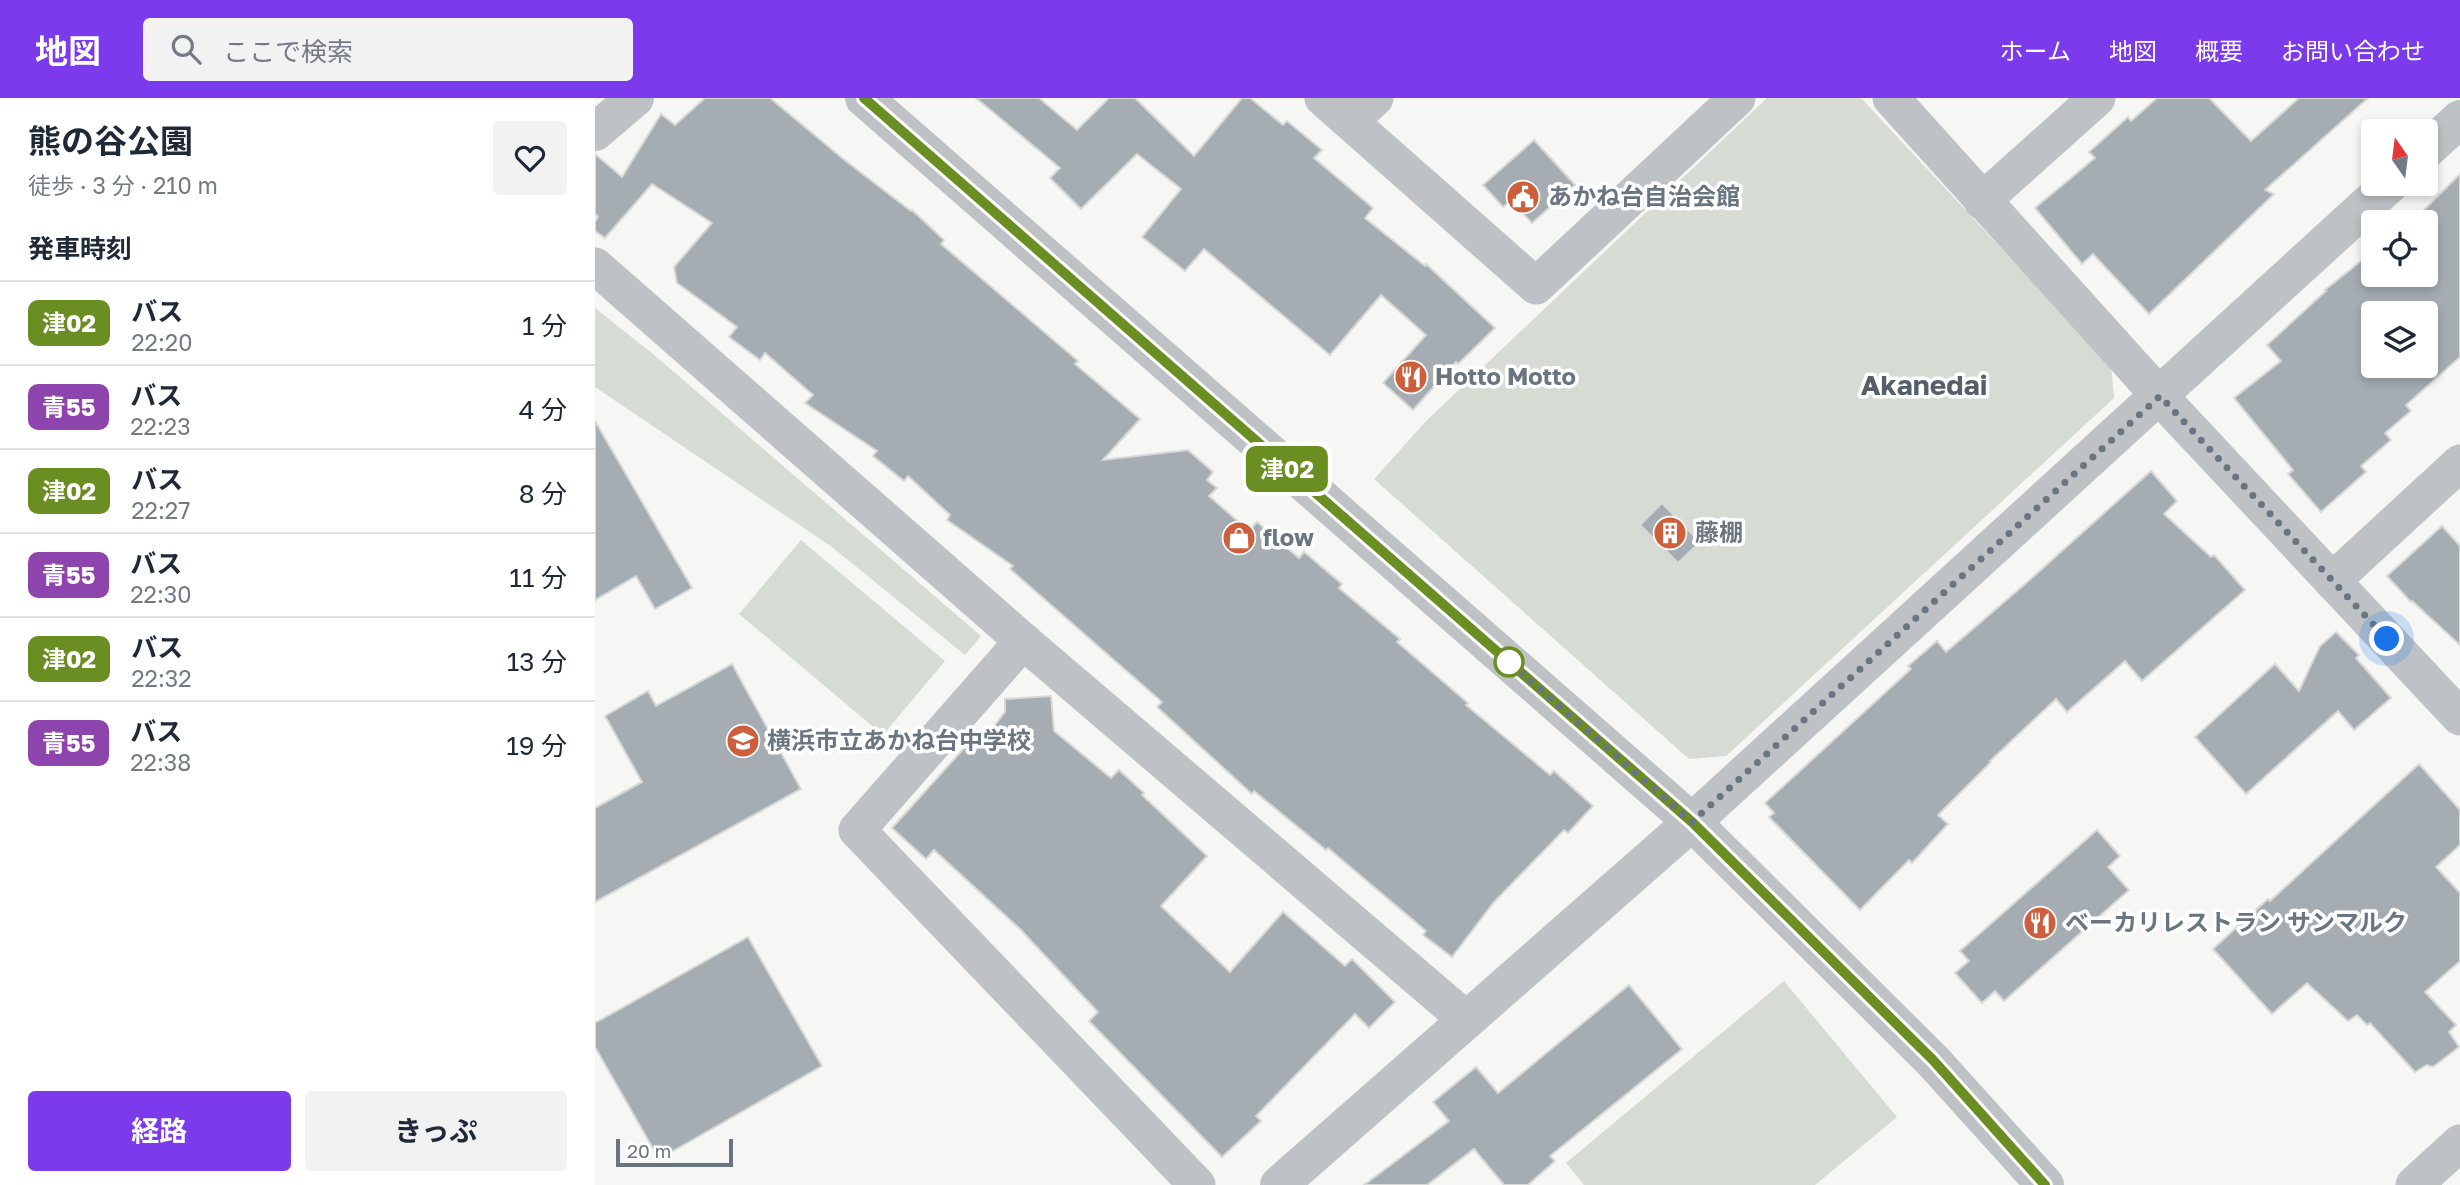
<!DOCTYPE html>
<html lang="ja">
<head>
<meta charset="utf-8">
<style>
  :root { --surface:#fff; --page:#f2f2f3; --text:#1f2937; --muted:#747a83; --line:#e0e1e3; --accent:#7c3aed }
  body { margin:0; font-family:"Golos Text","Noto Sans JP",sans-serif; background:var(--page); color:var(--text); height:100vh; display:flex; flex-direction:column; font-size:26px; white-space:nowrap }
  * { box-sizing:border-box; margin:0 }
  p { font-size:23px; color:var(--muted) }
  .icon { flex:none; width:38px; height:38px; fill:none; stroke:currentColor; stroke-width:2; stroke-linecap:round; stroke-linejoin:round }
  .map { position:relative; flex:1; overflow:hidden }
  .details { display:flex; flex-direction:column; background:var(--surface); width:595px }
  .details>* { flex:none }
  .badge { padding:0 14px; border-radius:10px; font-size:24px; line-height:46px }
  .needle { width:46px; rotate:346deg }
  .tools { position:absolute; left:1766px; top:21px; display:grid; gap:14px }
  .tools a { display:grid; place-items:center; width:77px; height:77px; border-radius:7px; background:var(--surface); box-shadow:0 4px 10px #0003; font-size:35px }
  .scale { position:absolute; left:21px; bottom:18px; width:117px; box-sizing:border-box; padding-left:7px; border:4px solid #697681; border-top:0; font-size:19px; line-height:24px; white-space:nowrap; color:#697681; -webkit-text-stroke:5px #fff; paint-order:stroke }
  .you { position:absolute; width:35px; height:35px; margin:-18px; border:5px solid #fff; border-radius:50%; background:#1a73e8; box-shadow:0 0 0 10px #1a73e833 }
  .map>.badge { position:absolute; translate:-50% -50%; box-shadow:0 0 0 4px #fff }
  h2 { padding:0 28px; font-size:26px; line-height:63px }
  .round { display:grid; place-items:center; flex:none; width:74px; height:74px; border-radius:7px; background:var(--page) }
  .overview { display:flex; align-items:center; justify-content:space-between; height:119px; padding:0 28px }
  h1 { font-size:33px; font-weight:700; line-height:52px }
  .button { display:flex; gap:14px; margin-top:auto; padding:14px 28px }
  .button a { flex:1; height:80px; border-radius:7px; background:var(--accent); color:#fff; font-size:28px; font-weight:700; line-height:80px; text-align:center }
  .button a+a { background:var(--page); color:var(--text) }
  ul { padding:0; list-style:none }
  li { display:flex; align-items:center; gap:21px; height:84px; padding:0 28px; border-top:2px solid var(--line) }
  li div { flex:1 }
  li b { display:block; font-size:26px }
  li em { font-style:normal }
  li .badge { min-width:77px; font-weight:700; text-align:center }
  header { display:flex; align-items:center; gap:42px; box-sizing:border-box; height:98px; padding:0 35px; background:var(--accent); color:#fff }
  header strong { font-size:33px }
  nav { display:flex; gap:38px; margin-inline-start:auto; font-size:24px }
  .search { width:490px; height:63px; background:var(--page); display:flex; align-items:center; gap:18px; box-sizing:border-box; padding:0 24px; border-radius:7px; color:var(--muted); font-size:26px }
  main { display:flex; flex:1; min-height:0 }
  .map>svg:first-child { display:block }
  .green { fill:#d6dbd3 }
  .building { fill:#a6adb2; stroke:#d8d8d6; stroke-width:2; fill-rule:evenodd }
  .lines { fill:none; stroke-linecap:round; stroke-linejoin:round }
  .minor { stroke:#bec2c5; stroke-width:37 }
  .tertiary { stroke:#bec2c5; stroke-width:38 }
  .line-casing { stroke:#fff; stroke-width:16 }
  .line { stroke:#6b8e23; stroke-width:10 }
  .walk { stroke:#697681; stroke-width:7; stroke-dasharray:0 12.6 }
  .stop-dot { fill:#fff; stroke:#6b8e23; stroke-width:3.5 }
  .labels { text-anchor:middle; stroke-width:7; stroke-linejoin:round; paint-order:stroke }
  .poi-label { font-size:24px; font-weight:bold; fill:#697681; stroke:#fff; text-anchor:start }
  .quarter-label { font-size:28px; font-weight:bold; fill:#565f67; stroke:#fff }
</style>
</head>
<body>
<header>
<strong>地図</strong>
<div class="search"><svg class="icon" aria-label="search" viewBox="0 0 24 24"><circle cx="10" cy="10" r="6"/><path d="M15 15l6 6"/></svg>ここで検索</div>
<nav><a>ホーム</a><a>地図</a><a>概要</a><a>お問い合わせ</a></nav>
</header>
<main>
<section class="details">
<div class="overview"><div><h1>熊の谷公園</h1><p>徒歩 · 3 分 · 210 m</p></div><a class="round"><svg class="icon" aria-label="heart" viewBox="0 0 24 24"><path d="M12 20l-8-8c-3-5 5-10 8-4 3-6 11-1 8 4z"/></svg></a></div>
<h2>発車時刻</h2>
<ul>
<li><span class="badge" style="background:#6b8e23;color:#fff">津02</span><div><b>バス</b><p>22:20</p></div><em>1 分</em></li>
<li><span class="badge" style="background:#8e44ad;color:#fff">青55</span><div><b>バス</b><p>22:23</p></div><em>4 分</em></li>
<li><span class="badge" style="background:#6b8e23;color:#fff">津02</span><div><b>バス</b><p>22:27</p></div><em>8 分</em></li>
<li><span class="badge" style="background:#8e44ad;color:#fff">青55</span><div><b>バス</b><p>22:30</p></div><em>11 分</em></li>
<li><span class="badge" style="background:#6b8e23;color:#fff">津02</span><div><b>バス</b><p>22:32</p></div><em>13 分</em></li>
<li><span class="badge" style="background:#8e44ad;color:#fff">青55</span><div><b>バス</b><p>22:38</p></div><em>19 分</em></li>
</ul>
<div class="button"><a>経路</a><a>きっぷ</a></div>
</section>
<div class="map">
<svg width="1865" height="1087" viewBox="0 0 1865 1087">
  <rect width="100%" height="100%" fill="#f6f6f4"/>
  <g class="green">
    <polygon points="1172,0 1266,0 1516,268 1519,300 1131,658 1094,661 779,381 832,322"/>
    <polygon points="0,210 58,256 386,538 370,557 237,449 0,289"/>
    <polygon points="206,442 350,563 288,637 144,516"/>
    <polygon points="1189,883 1302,1019 1220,1087 989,1087 971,1065"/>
  </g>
  <g class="building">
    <polygon points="110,0 175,0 252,64 316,113 317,112 349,142 346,146 483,263 480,266 545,321 508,362 593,352 618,374 612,382 622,390 614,398 654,433 662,424 704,460 709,454 747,486 744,490 805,541 802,544 873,605 871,607 955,677 959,673 998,708 973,735 969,732 899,804 857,859 828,837 831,833 733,750 731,752 659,693 657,696 562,609 567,604 415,471 418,468 352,422 355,417 313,378 309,383 278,358 282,353 210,305 218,297 170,255 165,262 134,239 142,229 82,185 79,169 117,125 57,86 10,140 0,133 0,124 3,119 0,116 0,56 27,79 66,16 80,27"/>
    <polygon points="381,0 444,0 482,32 514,0 540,0 599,58 647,0 655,0 688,27 692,23 727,52 719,60 778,110 770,120 830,168 831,166 900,230 863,266 861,264 818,312 788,285 831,237 786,197 735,257 609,151 590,173 547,139 586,91 542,56 486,111 455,80 465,70"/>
    <polygon points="1562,0 1614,0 1656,43 1704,0 1773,0 1670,92 1679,96 1554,216 1498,156 1487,166 1440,110 1500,60 1494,54 1533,19 1536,23"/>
    <polygon points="939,42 980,87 937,125 916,103 908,109 888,87"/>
    <path d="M1865,76V259L1811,307L1816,313L1790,335L1796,342L1766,368L1771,374L1726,414L1693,376L1698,372L1639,300L1686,263L1672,247L1731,193L1730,192L1771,159L1777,166L1778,164V177H1830V124H1817ZM1778,215H1830V268H1778Z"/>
    <polygon points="0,323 97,490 60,511 41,478 0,502"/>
    <polygon points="1556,373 1582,403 1569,416 1616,459 1619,457 1650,492 1547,583 1530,563 1472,614 1461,601 1395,663 1396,664 1343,717 1353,726 1317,765 1314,762 1265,812 1174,719 1179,715 1170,705 1316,571 1313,568 1342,543 1351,554 1429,487"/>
    <polygon points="1067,405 1105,444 1083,465 1045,427"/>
    <polygon points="1847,428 1865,448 1865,547 1817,503 1816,504 1792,478"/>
    <polygon points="1741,534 1764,557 1761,560 1796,600 1759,632 1743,613 1651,696 1600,639 1680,566 1704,593 1725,548"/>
    <polygon points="137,566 206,691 0,804 0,710 47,684 10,618 53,593 61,608"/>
    <polygon points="456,598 459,633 516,680 524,672 549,695 547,697 612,758 566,808 635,874 688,814 750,868 757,861 800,904 774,930 760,916 661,1018 666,1023 627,1059 494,923 503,914 425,831 339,752 331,761 297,730 372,647 379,654 410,614 410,601"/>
    <polygon points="1824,666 1865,712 1865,747 1841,769 1865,795 1865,863 1830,894 1861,927 1854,934 1864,949 1838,969 1832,967 1820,974 1775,925 1772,927 1762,917 1753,923 1712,885 1677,916 1618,851 1673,801 1675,803"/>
    <polygon points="1502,732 1525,758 1513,769 1534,792 1409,903 1400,893 1387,905 1360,875 1374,863 1365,853"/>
    <polygon points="153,839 227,968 64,1061 0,949 0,925"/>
    <polygon points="1034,887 1087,951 955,1058 960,1063 933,1087 909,1087 879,1051 832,1087 769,1087 854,1023 838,1004 881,969 903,995"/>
  </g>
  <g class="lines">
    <g class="minor">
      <polyline points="728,0 941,188 1142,0"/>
      <polyline points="1296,0 1581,316 1865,619"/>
      <polyline points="755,23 780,0"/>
      <polyline points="1387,103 1502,0"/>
      <polyline points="0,168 428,543 872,922"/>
      <polyline points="1737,483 1865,365"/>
      <polyline points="428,543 262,732 602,1087"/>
      <polyline points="1819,1087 1865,1045"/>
    </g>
    <g class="tertiary">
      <polyline points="269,0 1097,724 1338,963 1450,1087"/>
      <polyline points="0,34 40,0"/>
      <polyline points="1830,53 1865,21"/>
      <polyline points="684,1087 1097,724 1795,86"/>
    </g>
  </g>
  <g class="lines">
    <defs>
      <polyline id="line" points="269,0 1097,724 1338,962 1450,1087"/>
    </defs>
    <use href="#line" class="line-casing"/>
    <use href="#line" class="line"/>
    <polyline class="walk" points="914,564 906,557 1097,724 1565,298 1792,541"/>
  </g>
  <defs>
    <symbol id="civic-disc" viewBox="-11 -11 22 22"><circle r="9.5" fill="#ce5f3c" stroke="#fff"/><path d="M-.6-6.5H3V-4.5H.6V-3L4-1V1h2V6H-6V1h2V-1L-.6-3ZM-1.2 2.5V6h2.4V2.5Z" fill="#fff"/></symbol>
    <symbol id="restaurant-disc" viewBox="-11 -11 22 22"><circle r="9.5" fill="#ce5f3c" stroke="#fff"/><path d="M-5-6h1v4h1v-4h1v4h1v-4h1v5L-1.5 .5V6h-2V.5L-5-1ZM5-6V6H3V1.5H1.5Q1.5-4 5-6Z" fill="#fff"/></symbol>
    <symbol id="building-disc" viewBox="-11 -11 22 22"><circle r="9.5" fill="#ce5f3c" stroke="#fff"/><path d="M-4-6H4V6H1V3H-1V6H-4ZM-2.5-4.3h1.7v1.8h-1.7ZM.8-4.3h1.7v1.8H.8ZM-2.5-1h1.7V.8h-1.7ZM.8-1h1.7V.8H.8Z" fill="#fff"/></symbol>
    <symbol id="shop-disc" viewBox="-11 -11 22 22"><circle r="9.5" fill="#ce5f3c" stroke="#fff"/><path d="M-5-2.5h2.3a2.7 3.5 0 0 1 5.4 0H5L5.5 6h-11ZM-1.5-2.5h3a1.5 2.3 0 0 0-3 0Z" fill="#fff"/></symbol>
    <symbol id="school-disc" viewBox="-11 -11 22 22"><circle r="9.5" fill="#ce5f3c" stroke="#fff"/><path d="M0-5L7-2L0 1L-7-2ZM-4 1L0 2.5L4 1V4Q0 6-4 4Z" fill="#fff"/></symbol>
  </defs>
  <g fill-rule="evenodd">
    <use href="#civic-disc" x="909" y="80" width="38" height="38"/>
    <use href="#restaurant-disc" x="797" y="260" width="38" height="38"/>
    <use href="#building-disc" x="1056" y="416" width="38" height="38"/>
    <use href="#shop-disc" x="625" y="421" width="38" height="38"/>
    <use href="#school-disc" x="129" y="624" width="38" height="38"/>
    <use href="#restaurant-disc" x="1426" y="806" width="38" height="38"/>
  </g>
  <circle class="stop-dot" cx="914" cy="564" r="14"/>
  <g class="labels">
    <g class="poi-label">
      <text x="953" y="107">あかね台自治会館</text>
      <text x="840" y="287">Hotto Motto</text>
      <text x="1100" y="443">藤棚</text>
      <text x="668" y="448">flow</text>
      <text x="172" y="651">横浜市立あかね台中学校</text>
      <text x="1470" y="833">ベーカリレストラン サンマルク</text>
    </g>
    <g class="quarter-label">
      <text x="1329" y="297">Akanedai</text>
    </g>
  </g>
</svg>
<div class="tools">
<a><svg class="needle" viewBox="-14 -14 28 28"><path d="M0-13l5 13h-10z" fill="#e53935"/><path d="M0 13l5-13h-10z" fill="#747a83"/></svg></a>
<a><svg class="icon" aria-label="locate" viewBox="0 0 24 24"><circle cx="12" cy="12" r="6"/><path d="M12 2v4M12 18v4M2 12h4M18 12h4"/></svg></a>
<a><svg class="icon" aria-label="layers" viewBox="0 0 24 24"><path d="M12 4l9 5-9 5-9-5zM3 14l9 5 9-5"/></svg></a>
</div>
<div class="scale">20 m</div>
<div class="you" style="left:1792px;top:541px"></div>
<b class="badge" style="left:692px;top:371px;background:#6b8e23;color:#fff">津02</b>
</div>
</main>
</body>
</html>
